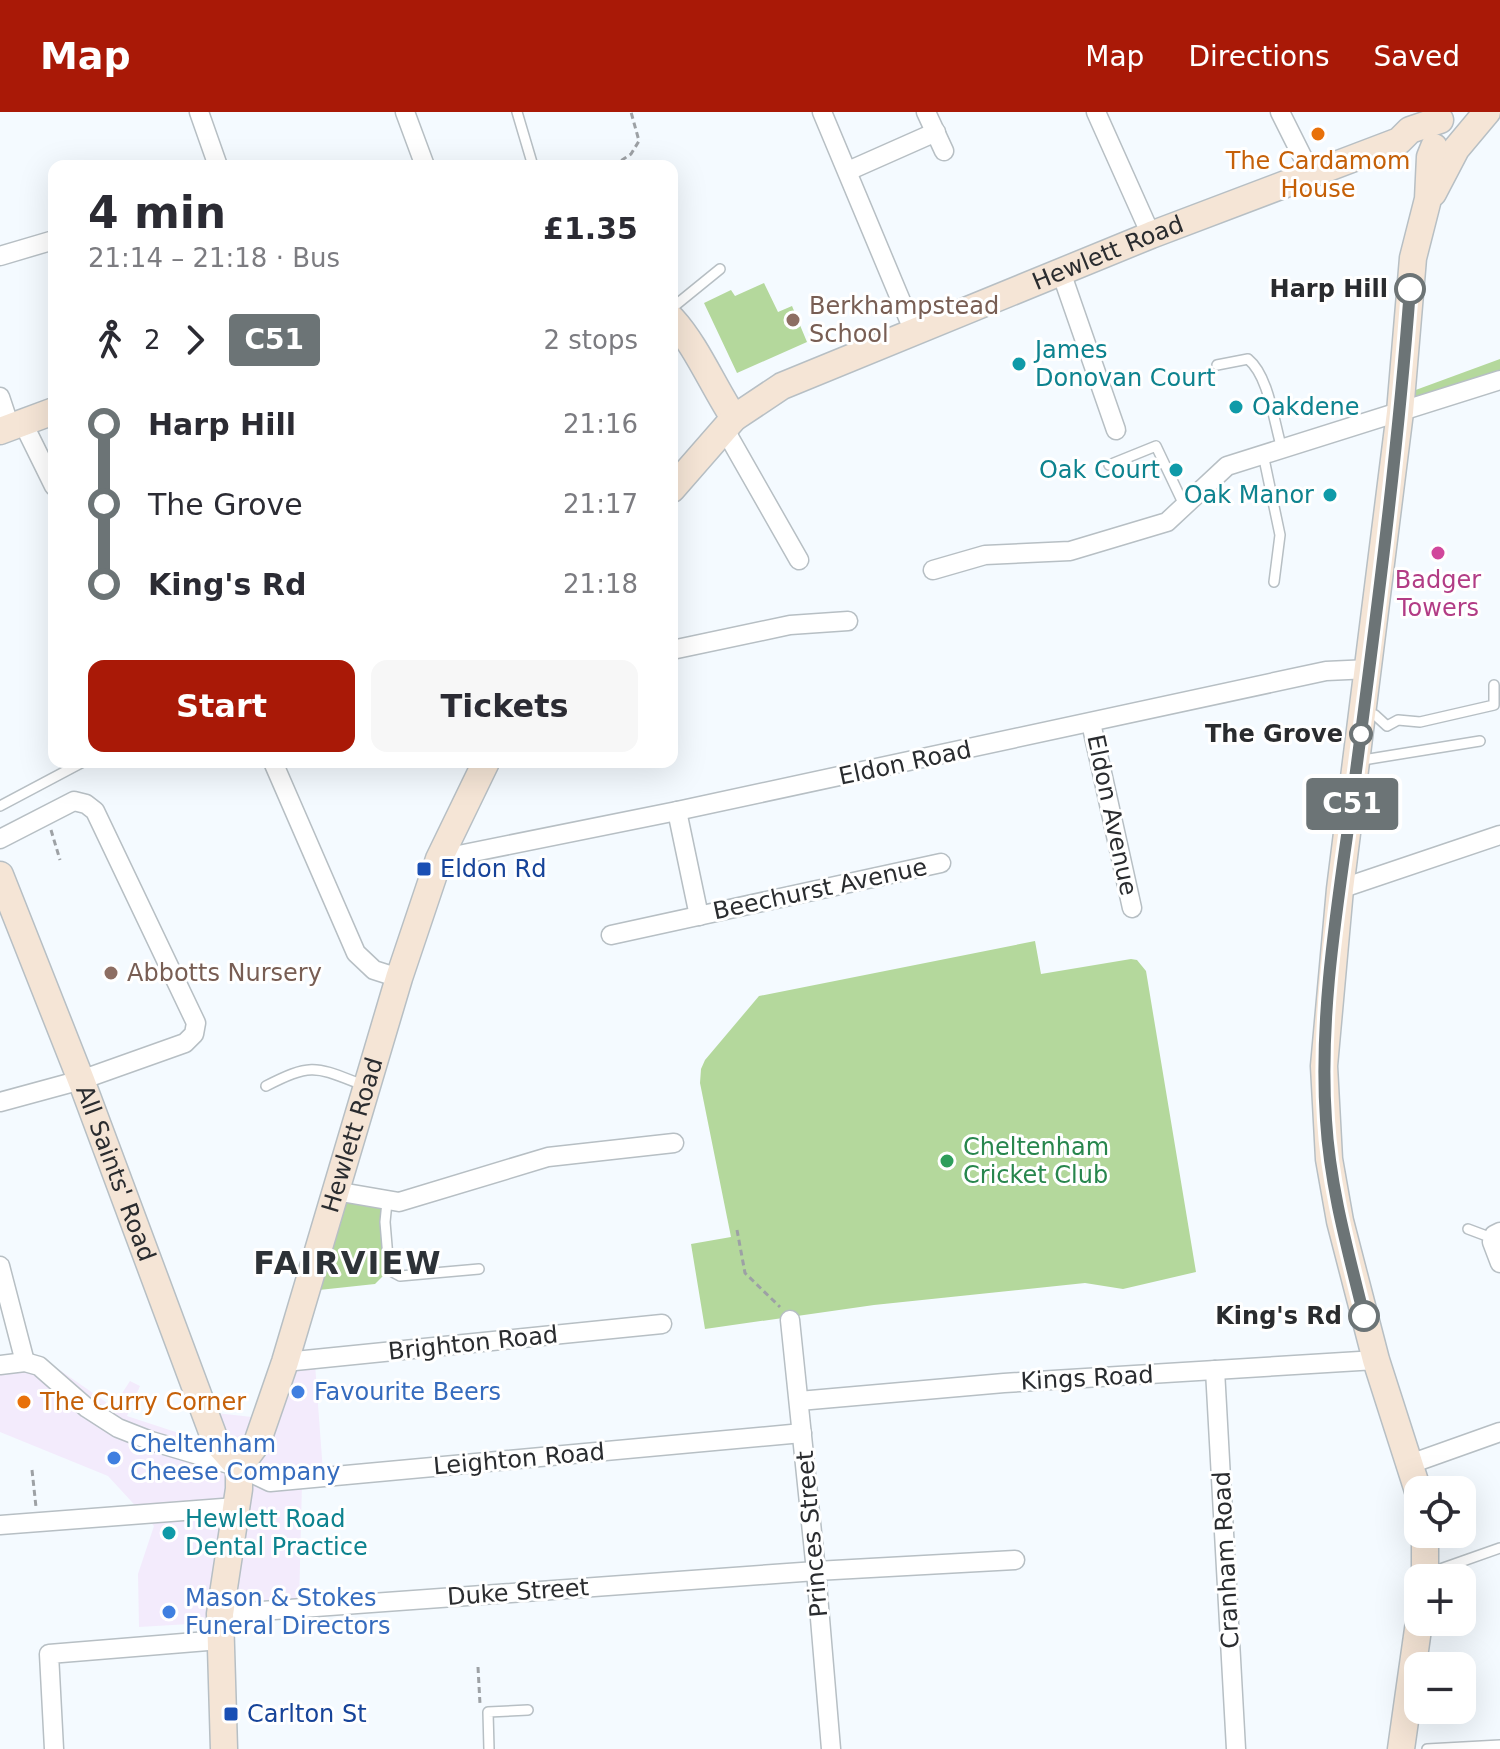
<!DOCTYPE html>
<html lang="en">
<head>
<meta charset="utf-8">
<style>
  :root { --surface:#fff; --page:#f7f7f7; --text:#2b2b33; --muted:#7c7c81; --accent:#a91907 }
  body { margin:0; font-family:"DejaVu Sans",sans-serif; background:var(--page); color:var(--text); height:100vh; display:flex; flex-direction:column; font-size:30px; white-space:nowrap }
  * { box-sizing:border-box; margin:0 }
  p { font-size:26px; color:var(--muted) }
  .icon { flex:none; width:44px; height:44px; fill:none; stroke:currentColor; stroke-width:2; stroke-linecap:round; stroke-linejoin:round }
  .map { position:relative; flex:1; overflow:hidden }
  .drawer { position:absolute; left:48px; top:48px; width:630px; height:608px; display:flex; flex-direction:column; background:var(--surface); border-radius:16px; box-shadow:0 8px 32px #0002 }
  .drawer>* { flex:none }
  .badge { padding:0 16px; border-radius:6px; font-size:28px; line-height:52px }
  .buttons { position:absolute; left:1404px; top:1364px; display:grid; gap:16px }
  .buttons a { display:grid; place-items:center; width:72px; height:72px; border-radius:16px; background:var(--surface); box-shadow:0 8px 32px #0002; font-size:40px }
  .map>.badge { position:absolute; translate:-50% -50%; box-shadow:0 0 0 4px #fff }
  .legs { display:flex; align-items:center; gap:12px; height:88px; padding:0 40px; font-size:26px }
  .legs p { margin-inline-start:auto }
  .summary { display:flex; align-items:center; justify-content:space-between; height:136px; padding:0 40px }
  h1 { font-size:44px; font-weight:700; line-height:60px }
  .primary-button { display:flex; gap:16px; margin-top:auto; padding:16px 40px }
  .primary-button a { flex:1; height:92px; border-radius:16px; background:var(--accent); color:#fff; font-size:32px; font-weight:700; line-height:92px; text-align:center }
  .primary-button a+a { background:var(--page); color:var(--text) }
  ul { padding:0 40px; list-style:none }
  li { display:flex; align-items:center; gap:28px; height:80px; font-size:30px }
  li i { display:grid; place-items:center; width:12px; height:100%; margin:0 10px; background:currentColor }
  li i::after { content:''; width:20px; height:20px; margin:-10px; border:6px solid; border-radius:50%; background:var(--surface) }
  li p { margin-inline-start:auto }
  li:first-child i { background:linear-gradient(#0000 50%,currentColor 0) }
  li:last-child i { background:linear-gradient(currentColor 50%,#0000 0) }
  header { display:flex; align-items:center; gap:48px; box-sizing:border-box; height:112px; padding:0 40px; background:var(--accent); color:#fff }
  header strong { font-size:38px }
  nav { display:flex; gap:44px; margin-inline-start:auto; font-size:28px }
  .map>svg:first-child { display:block }
  .commercial { fill:#f3ebfc }
  .green { fill:#b4d89c }
  .lines { fill:none; stroke-linecap:round; stroke-linejoin:round }
  .lane-casing { stroke:#b7bfc4; stroke-width:12 }
  .street-casing { stroke:#b7bfc4; stroke-width:21 }
  .secondary-casing { stroke:#b7bfc4; stroke-width:29 }
  .path { stroke:#9da1a5; stroke-width:3; stroke-dasharray:6 4; stroke-linecap:butt }
  .lane { stroke:#fff; stroke-width:9 }
  .street { stroke:#fff; stroke-width:18 }
  .secondary { stroke:#f5e5d6; stroke-width:26 }
  .line-1-casing { stroke:#fff; stroke-width:18 }
  .line-1 { stroke:#6c7476; stroke-width:12 }
  .food-dot { fill:#e8710a; stroke:#fff; stroke-width:3 }
  .stop-1-dot { fill:#fff; stroke:#6c7476; stroke-width:4 }
  .education-dot { fill:#8d6e63; stroke:#fff; stroke-width:3 }
  .culture-dot { fill:#0f9aa8; stroke:#fff; stroke-width:3 }
  .hotel-dot { fill:#d1479c; stroke:#fff; stroke-width:3 }
  .transit-dot { fill:#1a4fb4; stroke:#fff; stroke-width:3 }
  .leisure-dot { fill:#2e9e5b; stroke:#fff; stroke-width:3 }
  .shop-dot { fill:#3f7fe0; stroke:#fff; stroke-width:3 }
  .labels { text-anchor:middle; stroke-width:6; stroke-linejoin:round; paint-order:stroke }
  .food-label { font-size:24px; fill:#c56008; stroke:#fff }
  .street-label { font-size:24px; fill:#2a2c2f; stroke:#fff }
  .stop-label { font-size:24px; font-weight:bold; fill:#2a2c2f; stroke:#fff; text-anchor:end }
  .education-label { font-size:24px; fill:#785e54; stroke:#fff; text-anchor:start }
  .culture-label { font-size:24px; fill:#0d838f; stroke:#fff; text-anchor:start }
  .hotel-label { font-size:24px; fill:#b23c85; stroke:#fff }
  .transit-label { font-size:24px; fill:#164399; stroke:#fff; text-anchor:start }
  .leisure-label { font-size:24px; fill:#27864d; stroke:#fff; text-anchor:start }
  .shop-label { font-size:24px; fill:#366cbe; stroke:#fff; text-anchor:start }
  .district-label { font-size:32px; font-weight:bold; letter-spacing:2px; fill:#2d3237; stroke:#fff }
</style>
</head>
<body>
<header>
<strong>Map</strong>
<nav><a>Map</a><a>Directions</a><a>Saved</a></nav>
</header>
<div class="map">
<svg width="1500" height="1637" viewBox="0 0 1500 1637">
  <rect width="100%" height="100%" fill="#f4faff"/>
  <polygon class="commercial" points="41,1245 113,1295 130,1269 140,1274 127,1304 200,1328 207,1300 252,1305 285,1257 315,1252 323,1360 302,1371 299,1493 223,1510 139,1515 138,1462 154,1414 108,1364 0,1320 0,1247"/>
  <g class="green">
    <polygon points="764,171 778,200 792,194 807,230 737,261 704,191 731,178 735,184"/>
    <polygon points="1500,247 1500,268 1400,300 1402,283"/>
    <polygon points="1035,829 1041,862 1131,847 1137,848 1146,859 1196,1160 1123,1177 1085,1171 874,1193 705,1217 691,1132 731,1125 700,971 701,957 705,948 759,884"/>
    <polygon points="335,1079 387,1090 389,1158 375,1172 319,1178"/>
  </g>
  <g class="lines">
    <defs>
      <g id="lane">
        <polyline points="517,0 533,54"/>
        <polyline points="672,196 720,157"/>
        <path d="M1217,253L1248,247C1269,264 1274,311 1282,337"/>
        <polyline points="1263,342 1280,423 1274,470"/>
        <polyline points="1109,353 1156,334 1184,393"/>
        <polyline points="1366,600 1375,603 1387,614 1398,608 1420,610 1494,593 1494,573"/>
        <polyline points="1357,649 1480,629"/>
        <polyline points="0,694 83,650"/>
        <path d="M266,974C313,950 316,955 363,973"/>
        <polyline points="387,1090 385,1110 389,1158 400,1164 479,1157"/>
        <polyline points="1468,1117 1492,1126"/>
        <polyline points="1429,1461 1500,1436"/>
        <polyline points="489,1637 488,1600 528,1598"/>
        <polyline points="1427,1637 1500,1633"/>
      </g>
      <g id="street">
        <polyline points="199,0 218,54"/>
        <polyline points="405,0 425,54"/>
        <polyline points="822,0 914,220"/>
        <polyline points="926,0 944,39"/>
        <polyline points="1096,0 1151,123"/>
        <polyline points="1280,0 1311,62"/>
        <polyline points="848,59 936,20"/>
        <polyline points="0,144 54,128"/>
        <polyline points="1061,160 1116,318"/>
        <polyline points="0,285 10,315"/>
        <polyline points="23,311 54,374"/>
        <polyline points="722,317 729,325 799,448"/>
        <polyline points="933,458 985,443 1070,439 1167,410 1227,354 1500,268"/>
        <polyline points="672,538 790,513 848,509"/>
        <polyline points="1091,611 1132,796"/>
        <polyline points="273,650 356,841 374,858 399,866"/>
        <polyline points="677,699 699,804"/>
        <polyline points="0,727 74,689 86,692 95,699 196,911 194,922 185,931 81,968 0,990"/>
        <polyline points="439,747 677,699 1326,559 1370,557"/>
        <polyline points="1340,777 1500,723"/>
        <polyline points="611,823 941,751"/>
        <polyline points="335,1079 399,1090 548,1045 674,1031"/>
        <polyline points="1500,1120 1494,1123 1492,1130 1500,1151"/>
        <polyline points="0,1154 25,1250"/>
        <polyline points="790,1208 816,1459 831,1637"/>
        <polyline points="285,1250 662,1212"/>
        <polyline points="0,1253 25,1250 39,1254 87,1296 118,1316 151,1329 239,1355 270,1370 802,1321"/>
        <polyline points="1215,1258 1236,1637"/>
        <polyline points="799,1289 1004,1271 1376,1248"/>
        <polyline points="1410,1352 1500,1320"/>
        <polyline points="0,1413 236,1395"/>
        <polyline points="220,1502 816,1459 1015,1448"/>
        <polyline points="54,1637 49,1542 220,1528"/>
      </g>
      <g id="secondary">
        <polyline points="1433,81 1456,37 1487,0"/>
        <path d="M672,207C696,233 713,274 734,306"/>
        <polyline points="0,319 54,299"/>
        <path id="s1" d="M672,377L734,306L782,274L1151,123L1399,29L1410,18L1440,8"/>
        <path id="s2" d="M0,763L81,968L215,1328L239,1355"/>
        <polyline points="1418,1379 1376,1248 1340,1109 1329,1047 1324,954 1340,777 1400,300 1413,146 1428,87 1430,45 1434,35"/>
        <polyline points="1425,1422 1425,1466"/>
        <path id="s3" d="M224,1637L220,1502L239,1377V1355L257,1331L285,1250L399,866L439,747L486,650"/>
        <polyline points="1401,1637 1419,1510"/>
      </g>
    </defs>
    <use href="#lane" class="lane-casing"/>
    <use href="#street" class="street-casing"/>
    <use href="#secondary" class="secondary-casing"/>
    <g class="path">
      <polyline points="613,54 631,42 639,29 631,0"/>
      <polyline points="51,718 60,748"/>
      <polyline points="737,1118 745,1161 780,1195"/>
      <polyline points="32,1358 36,1395"/>
      <polyline points="478,1555 480,1592"/>
    </g>
    <use href="#lane" class="lane"/>
    <use href="#street" class="street"/>
    <use href="#secondary" class="secondary"/>
  </g>
  <g class="lines">
    <defs>
      <path id="line-1" d="M1364,1204C1348,1139 1330,1075 1326,1008C1318,894 1341,773 1356,659C1377,499 1398,338 1410,177"/>
    </defs>
    <use href="#line-1" class="line-1-casing"/>
    <use href="#line-1" class="line-1"/>
  </g>
  <g class="food-dot">
    <circle cx="1318" cy="22" r="8"/>
    <circle cx="24" cy="1290" r="8"/>
  </g>
  <g class="stop-1-dot">
    <circle cx="1410" cy="177" r="14"/>
    <circle cx="1361" cy="622" r="10"/>
    <circle cx="1364" cy="1204" r="14"/>
  </g>
  <g class="education-dot">
    <circle cx="793" cy="208" r="8"/>
    <circle cx="111" cy="861" r="8"/>
  </g>
  <g class="culture-dot">
    <circle cx="1019" cy="252" r="8"/>
    <circle cx="1236" cy="295" r="8"/>
    <circle cx="1176" cy="358" r="8"/>
    <circle cx="1330" cy="383" r="8"/>
    <circle cx="169" cy="1421" r="8"/>
  </g>
  <circle class="hotel-dot" cx="1438" cy="441" r="8"/>
  <g class="transit-dot">
    <rect x="416" y="749" width="16" height="16" rx="4"/>
    <rect x="223" y="1594" width="16" height="16" rx="4"/>
  </g>
  <circle class="leisure-dot" cx="947" cy="1049" r="8"/>
  <g class="shop-dot">
    <circle cx="298" cy="1280" r="8"/>
    <circle cx="114" cy="1346" r="8"/>
    <circle cx="169" cy="1500" r="8"/>
  </g>
  <g class="labels">
    <g class="food-label">
      <text x="1318" y="57">The Cardamom<tspan x="1318" dy="28">House</tspan></text>
      <text x="40" y="1298" text-anchor="start">The Curry Corner</text>
    </g>
    <g class="street-label">
      <text dy="8" stroke="none"><textPath href="#s1" startOffset="504">Hewlett Road</textPath></text>
      <text transform="translate(905 651) rotate(-12)" y="8">Eldon Road</text>
      <text transform="translate(1112 703) rotate(78)" y="8">Eldon Avenue</text>
      <text transform="translate(820 777) rotate(-12)" y="8">Beechurst Avenue</text>
      <text dy="8" stroke="none"><textPath href="#s3" startOffset="636">Hewlett Road</textPath></text>
      <text dy="8" stroke="none"><textPath href="#s2" startOffset="320">All Saints' Road</textPath></text>
      <text transform="translate(473 1231) rotate(-6)" y="8">Brighton Road</text>
      <text transform="translate(1087 1266) rotate(-3)" y="8">Kings Road</text>
      <text transform="translate(519 1347) rotate(-5)" y="8">Leighton Road</text>
      <text transform="translate(812 1422) rotate(-95)" y="8">Princes Street</text>
      <text transform="translate(1226 1448) rotate(-93)" y="8">Cranham Road</text>
      <text transform="translate(518 1480) rotate(-4)" y="8">Duke Street</text>
    </g>
    <g class="stop-label">
      <text x="1388" y="185">Harp Hill</text>
      <text x="1343" y="630">The Grove</text>
      <text x="1342" y="1212">King's Rd</text>
    </g>
    <g class="education-label">
      <text x="809" y="202">Berkhampstead<tspan x="809" dy="28">School</tspan></text>
      <text x="127" y="869">Abbotts Nursery</text>
    </g>
    <g class="culture-label">
      <text x="1035" y="246">James<tspan x="1035" dy="28">Donovan Court</tspan></text>
      <text x="1252" y="303">Oakdene</text>
      <text x="1160" y="366" text-anchor="end">Oak Court</text>
      <text x="1314" y="391" text-anchor="end">Oak Manor</text>
      <text x="185" y="1415">Hewlett Road<tspan x="185" dy="28">Dental Practice</tspan></text>
    </g>
    <g class="hotel-label">
      <text x="1438" y="476">Badger<tspan x="1438" dy="28">Towers</tspan></text>
    </g>
    <g class="transit-label">
      <text x="440" y="765">Eldon Rd</text>
      <text x="247" y="1610">Carlton St</text>
    </g>
    <g class="leisure-label">
      <text x="963" y="1043">Cheltenham<tspan x="963" dy="28">Cricket Club</tspan></text>
    </g>
    <g class="shop-label">
      <text x="314" y="1288">Favourite Beers</text>
      <text x="130" y="1340">Cheltenham<tspan x="130" dy="28">Cheese Company</tspan></text>
      <text x="185" y="1494">Mason &amp; Stokes<tspan x="185" dy="28">Funeral Directors</tspan></text>
    </g>
    <g class="district-label">
      <text x="348" y="1162">FAIRVIEW</text>
    </g>
  </g>
</svg>
<div class="buttons">
<a><svg class="icon" aria-label="locate" viewBox="0 0 24 24"><circle cx="12" cy="12" r="6"/><path d="M12 2v4M12 18v4M2 12h4M18 12h4"/></svg></a>
<a>+</a>
<a>−</a>
</div>
<b class="badge" style="left:1352px;top:692px;background:#6c7476;color:#fff">C51</b>
<section class="drawer">
<div class="summary"><div><h1>4 min</h1><p>21:14 – 21:18 · Bus</p></div><b>£1.35</b></div>
<div class="legs"><svg class="icon" aria-label="walk" viewBox="0 0 24 24"><circle cx="13" cy="4" r="2"/><path d="M13 8l-2 6 4 7M11 14l-3 7M7 12l3-4h3l4 4"/></svg>2<svg class="icon" aria-label="forward" viewBox="0 0 24 24"><path d="M9 5l7 7-7 7"/></svg><b class="badge" style="background:#6c7476;color:#fff">C51</b><p>2 stops</p></div>
<ul>
<li><i style="color:#6c7476"></i><b>Harp Hill</b><p>21:16</p></li>
<li><i style="color:#6c7476"></i><span>The Grove</span><p>21:17</p></li>
<li><i style="color:#6c7476"></i><b>King's Rd</b><p>21:18</p></li>
</ul>
<div class="primary-button"><a>Start</a><a>Tickets</a></div>
</section>
</div>
</body>
</html>
